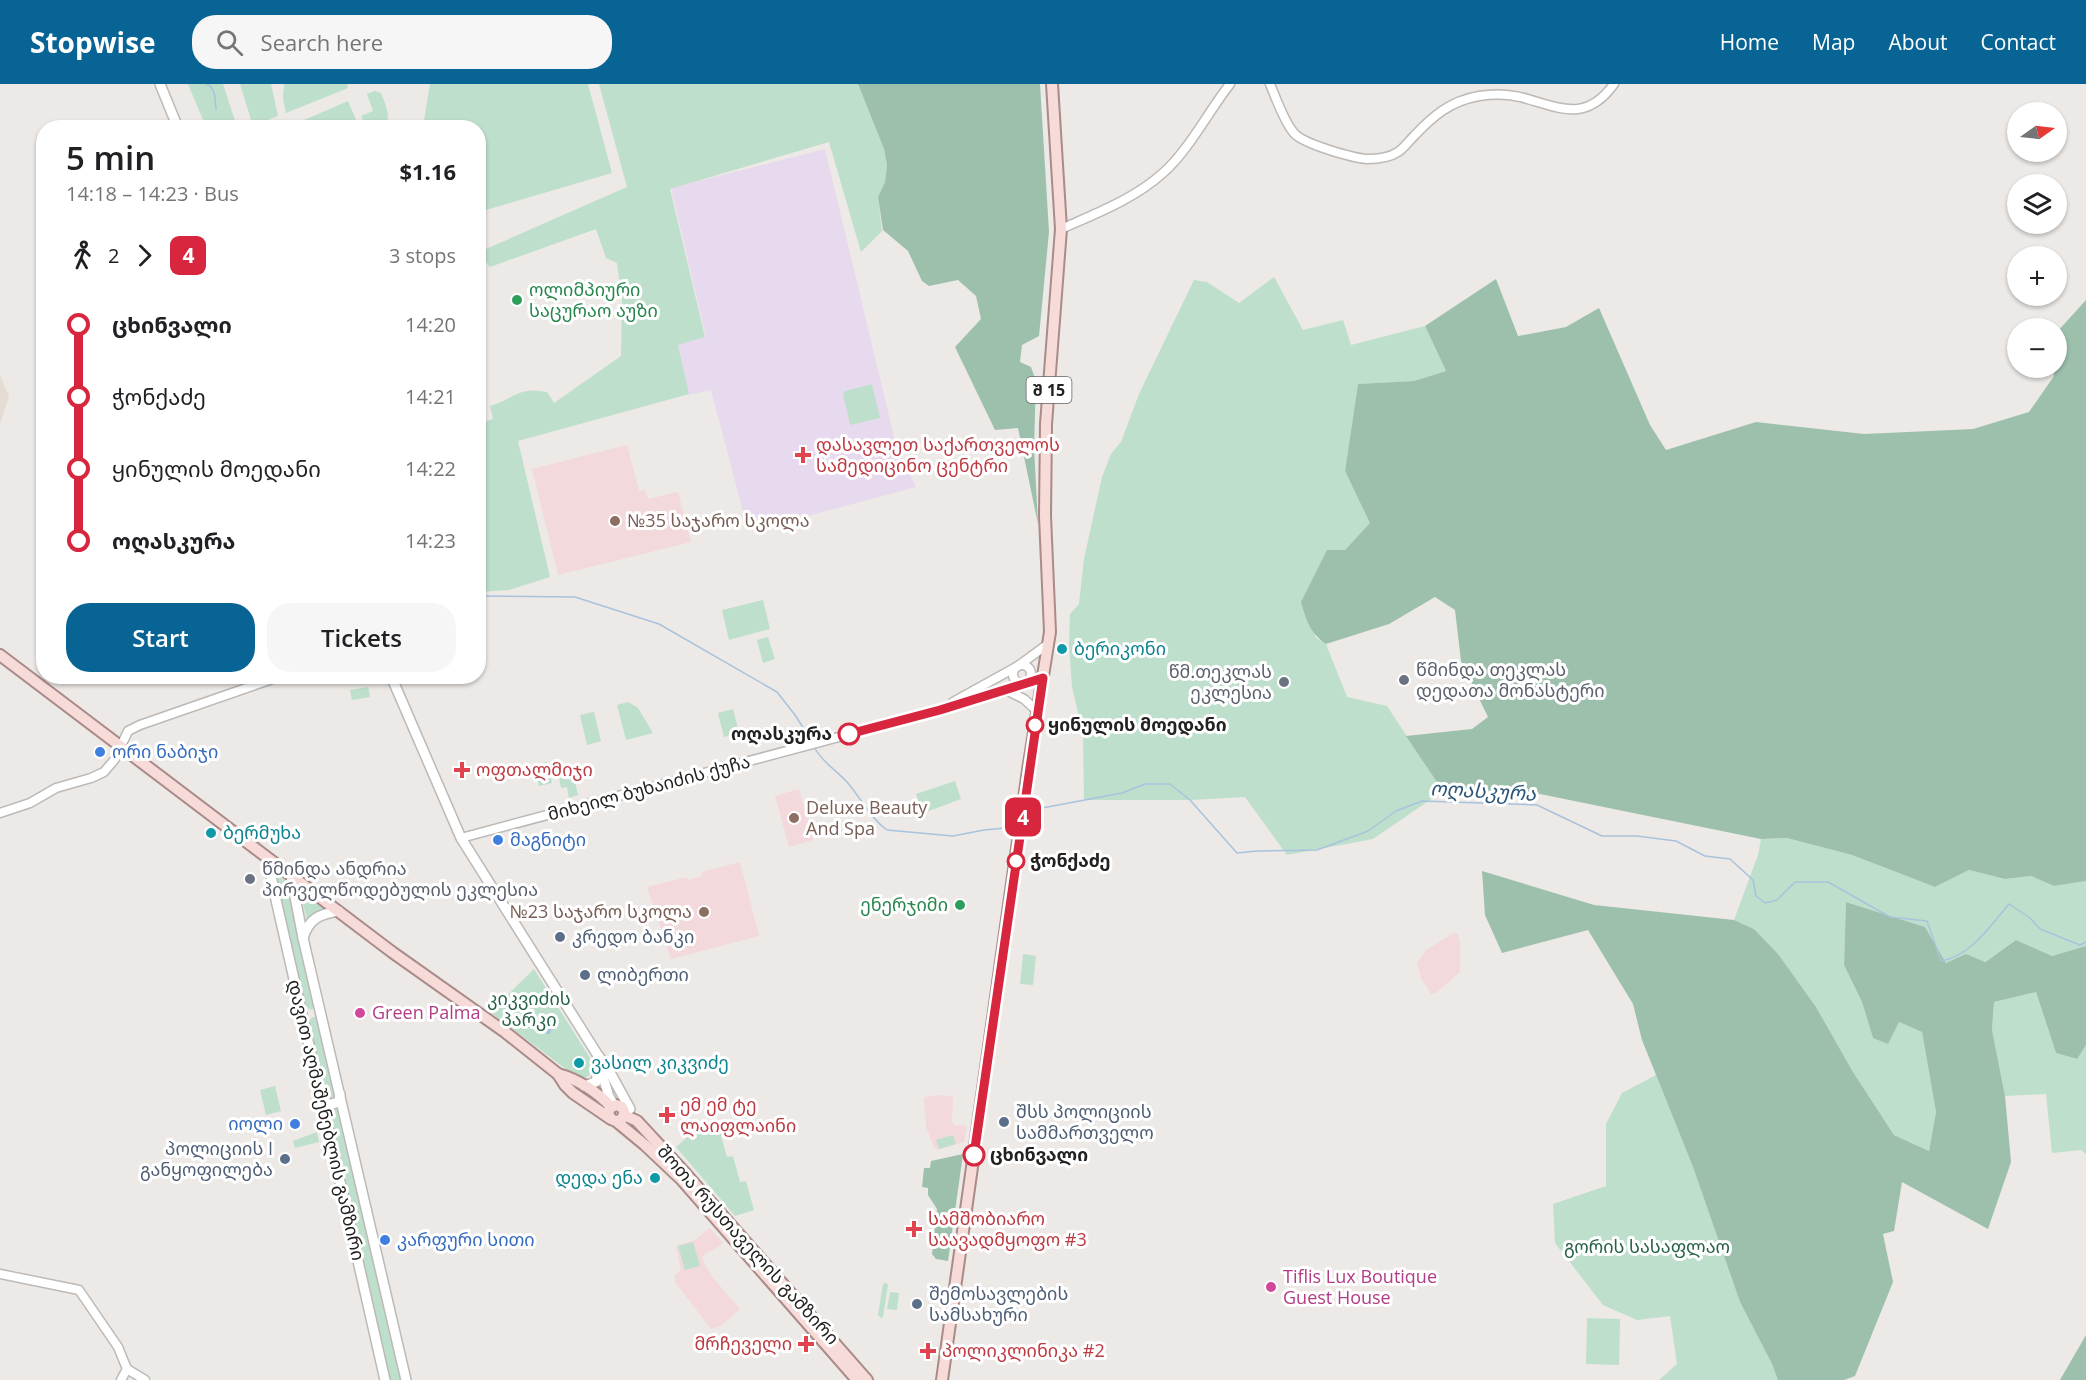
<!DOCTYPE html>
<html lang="en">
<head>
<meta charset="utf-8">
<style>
  :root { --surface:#fff; --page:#f6f6f6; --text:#202124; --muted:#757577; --accent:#086494 }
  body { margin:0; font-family:"Open Sans","Noto Sans Georgian",sans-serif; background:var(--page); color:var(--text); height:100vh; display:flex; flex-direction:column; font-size:22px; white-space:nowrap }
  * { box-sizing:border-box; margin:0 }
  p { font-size:20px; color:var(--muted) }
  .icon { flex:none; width:33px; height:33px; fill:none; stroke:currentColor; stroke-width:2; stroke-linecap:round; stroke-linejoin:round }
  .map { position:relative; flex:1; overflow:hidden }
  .drawer { position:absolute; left:36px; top:36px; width:450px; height:564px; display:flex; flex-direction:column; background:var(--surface); border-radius:24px; box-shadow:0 2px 4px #0004 }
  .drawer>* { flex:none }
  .badge { padding:0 12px; border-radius:9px; font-size:21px; line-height:39px }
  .needle { width:39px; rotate:76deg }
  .fabs { position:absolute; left:2007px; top:18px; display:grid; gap:12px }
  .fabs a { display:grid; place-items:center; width:60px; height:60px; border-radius:50%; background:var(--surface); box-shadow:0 2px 4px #0004; font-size:30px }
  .map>.badge { position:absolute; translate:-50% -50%; box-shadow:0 0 0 3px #fff }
  .legs { display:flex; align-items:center; gap:9px; height:66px; padding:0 30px; font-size:20px }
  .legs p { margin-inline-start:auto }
  .headline { display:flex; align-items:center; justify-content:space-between; height:102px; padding:0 30px }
  h1 { font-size:33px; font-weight:600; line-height:45px }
  .primary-button { display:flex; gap:12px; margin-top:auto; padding:12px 30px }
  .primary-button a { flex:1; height:69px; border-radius:24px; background:var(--accent); color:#fff; font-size:24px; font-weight:600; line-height:69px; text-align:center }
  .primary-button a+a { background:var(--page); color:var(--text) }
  ul { padding:0 30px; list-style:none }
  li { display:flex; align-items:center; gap:21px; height:72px; font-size:22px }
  li i { display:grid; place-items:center; width:9px; height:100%; margin:0 8px; background:currentColor }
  li i::after { content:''; width:15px; height:15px; margin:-8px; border:4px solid; border-radius:50%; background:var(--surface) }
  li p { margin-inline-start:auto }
  li:first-child i { background:linear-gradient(#0000 50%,currentColor 0) }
  li:last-child i { background:linear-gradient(currentColor 50%,#0000 0) }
  header { display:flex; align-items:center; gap:36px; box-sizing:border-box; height:84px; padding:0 30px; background:var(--accent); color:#fff }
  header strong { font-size:28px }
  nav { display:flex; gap:33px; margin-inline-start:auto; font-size:21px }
  .search { width:420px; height:54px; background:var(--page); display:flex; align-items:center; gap:15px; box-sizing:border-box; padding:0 21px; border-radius:24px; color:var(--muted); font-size:22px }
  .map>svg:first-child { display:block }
  .built { fill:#e5ddd4 }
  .education { fill:#f3d9db }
  .medical { fill:#e8daee }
  .green { fill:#bedfcc }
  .forest { fill:#9dc0ac }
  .water { fill:#a8c3dd }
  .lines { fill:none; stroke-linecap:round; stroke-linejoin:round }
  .stream { stroke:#a8c3dd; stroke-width:1.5 }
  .tertiary-casing { stroke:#bcb9b6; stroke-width:11 }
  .secondary-casing { stroke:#bcb9b6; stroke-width:12 }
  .primary-casing { stroke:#a98b88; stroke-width:14 }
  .tertiary { stroke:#fff; stroke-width:8 }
  .secondary { stroke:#fff; stroke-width:9 }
  .primary { stroke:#f7dbd9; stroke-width:10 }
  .line-1-casing { stroke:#fff; stroke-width:14 }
  .line-1 { stroke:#d7263d; stroke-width:9 }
  .leisure-dot { fill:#2e9e5b; stroke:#fff; stroke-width:2 }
  .health-dot { fill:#e0444e; stroke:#fff; stroke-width:2 }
  .education-dot { fill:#8d6e63; stroke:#fff; stroke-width:2 }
  .culture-dot { fill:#0f9aa8; stroke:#fff; stroke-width:2 }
  .worship-dot { fill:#6b7280; stroke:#fff; stroke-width:2 }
  .stop-1-dot { fill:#fff; stroke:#d7263d; stroke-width:3 }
  .shop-dot { fill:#3f7fe0; stroke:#fff; stroke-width:2 }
  .service-dot { fill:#5c6f8a; stroke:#fff; stroke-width:2 }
  .hotel-dot { fill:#d1479c; stroke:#fff; stroke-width:2 }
  .labels { text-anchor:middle; stroke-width:6; stroke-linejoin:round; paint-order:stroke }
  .shield { fill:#fff; stroke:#656464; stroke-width:1.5 }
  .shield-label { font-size:16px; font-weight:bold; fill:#232221 }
  .leisure-label { font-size:18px; fill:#27864d; stroke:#fff; text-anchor:start }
  .health-label { font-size:18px; fill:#be3a42; stroke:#fff; text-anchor:start }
  .education-label { font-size:18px; fill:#785e54; stroke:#fff; text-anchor:start }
  .culture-label { font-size:18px; fill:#0d838f; stroke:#fff; text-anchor:start }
  .worship-label { font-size:18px; fill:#5b616d; stroke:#fff; text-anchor:start }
  .stop-label { font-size:18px; font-weight:bold; fill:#232221; stroke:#fff; text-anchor:start }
  .shop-label { font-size:18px; fill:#366cbe; stroke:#fff; text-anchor:start }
  .street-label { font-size:18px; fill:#232221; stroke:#fff }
  .service-label { font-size:18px; fill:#4e5e75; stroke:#fff; text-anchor:start }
  .park-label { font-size:18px; fill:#276247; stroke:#fff }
  .hotel-label { font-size:18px; fill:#b23c85; stroke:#fff; text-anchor:start }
  .water-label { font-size:20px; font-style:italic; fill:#2b567a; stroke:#fff }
</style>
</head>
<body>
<header>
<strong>Stopwise</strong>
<div class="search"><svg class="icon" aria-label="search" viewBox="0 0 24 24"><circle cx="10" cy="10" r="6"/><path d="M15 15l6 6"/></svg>Search here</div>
<nav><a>Home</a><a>Map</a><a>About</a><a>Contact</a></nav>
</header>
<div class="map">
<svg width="2086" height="1296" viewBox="0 0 2086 1296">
  <rect width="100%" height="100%" fill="#ece9e6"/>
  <polygon class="built" points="0,291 9,313 0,340"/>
  <g class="education">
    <polygon points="627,361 639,407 645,406 648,415 678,408 691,458 558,491 532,385"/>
    <polygon points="799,705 813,756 789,763 775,712"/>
    <polygon points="740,778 759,852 671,875 647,803 687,793 688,796 702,792 702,788"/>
    <polygon points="1454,849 1458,850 1460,859 1460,888 1436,909 1431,910 1421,894 1417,879 1426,866"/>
    <polygon points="942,1011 953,1013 952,1037 955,1041 967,1042 964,1058 937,1066 934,1063 926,1043 924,1013"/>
    <polygon points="710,1144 723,1159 703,1172 702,1174 712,1193 740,1225 720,1242 711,1245 675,1198 675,1191 681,1186 676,1162 695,1156"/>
  </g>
  <polygon class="medical" points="825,65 896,361 916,403 774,441 773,437 747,443 711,306 688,311 676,260 706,253 671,104"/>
  <g class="green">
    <polygon points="188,0 223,0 237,43 206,43"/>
    <polygon points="240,0 271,0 278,32 249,43 239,43 252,39"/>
    <polygon points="284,0 347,0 348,4 286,29 283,15"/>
    <polygon points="430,0 588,0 612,89 479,128 478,44 423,43"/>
    <path d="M599,0H858L884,65L887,81L885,98L878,113L882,147L861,168L829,58L670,105L705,253L678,261L689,310L518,357L550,493L509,506L479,508V339L493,335L490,322C517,314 517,302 547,308L554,319L621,272L622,216L617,179L606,174L596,145L490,183L479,168L627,103Z"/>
    <path d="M375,7L381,9C385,19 392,34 385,43L363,36L361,32L373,27L367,10Z"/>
    <polygon points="348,17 356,36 330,43 288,43"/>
    <polygon points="1274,193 1303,246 1343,236 1351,261 1425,242 1446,287 1414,297 1358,300 1345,387 1371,439 1345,466 1315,553 1326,560 1347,613 1387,622 1443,707 1373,755 1287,771 1245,713 1190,716 1084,716 1083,650 1072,603 1069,560 1070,530 1079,520 1084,475 1102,393 1111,370 1121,358 1139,310 1194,196 1207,198 1239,219"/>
    <polygon points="872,300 880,334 850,341 843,310 845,307"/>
    <polygon points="763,516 770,545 729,556 722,526"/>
    <polygon points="768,553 775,575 763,579 757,556"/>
    <polygon points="368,603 370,613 352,616 350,606"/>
    <polygon points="628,618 638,624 653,649 626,656 617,621"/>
    <polygon points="733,625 739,649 724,653 718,629"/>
    <polygon points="594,628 601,657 587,661 580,631"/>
    <polygon points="547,678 552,699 539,702 534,681"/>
    <polygon points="573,690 578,711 569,714 567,703 561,704 559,694"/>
    <polygon points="955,697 961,715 923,729 916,710"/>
    <polygon points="1787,754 1852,771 1935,803 1969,786 2005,795 2031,792 2054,802 2086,797 2086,862 2052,872 2016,856 1984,878 1966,871 1946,879 1925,843 1846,818 1844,881 1862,918 1873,954 1899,938 1922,948 1936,1028 1929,1067 1894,1051 1853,988 1816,923 1778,871 1754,845 1734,836 1758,771 1761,755"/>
    <polygon points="275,789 287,798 315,919 314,924 311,926 305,922"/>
    <polygon points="300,808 324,825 313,830 307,836"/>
    <polygon points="1023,870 1036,872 1033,901 1020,900"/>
    <path d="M534,885L595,982C592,991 588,994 579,995L490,928Z"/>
    <polygon points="2036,908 2056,969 2076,975 2086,961 2086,1070 2081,1066 2052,1069 2046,1010 2005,1012 1992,946 1994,918"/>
    <polygon points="393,923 393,935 372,936 371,924"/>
    <polygon points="313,933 318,933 335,1011 333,1015 328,1014 325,1009 308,937"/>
    <polygon points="1656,991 1693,1083 1740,1218 1772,1280 1778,1296 1659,1296 1677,1280 1670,1232 1637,1236 1603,1221 1555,1159 1553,1120 1606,1102 1606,1040 1622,1009"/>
    <polygon points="275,1002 281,1027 266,1031 260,1006"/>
    <polygon points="336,1023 339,1026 401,1296 390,1296 329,1028 332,1024"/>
    <polygon points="700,1042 712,1043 714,1050 720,1048 727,1073 733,1072 740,1098 746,1097 754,1126 735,1132 676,1063"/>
    <polygon points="317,1048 319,1058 295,1064 293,1057"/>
    <polygon points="953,1051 956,1060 939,1065 936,1056"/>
    <polygon points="693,1158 700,1182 685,1186 678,1162"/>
    <polygon points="886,1199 888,1201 883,1233 881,1234 878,1231 883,1200"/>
    <polygon points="890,1208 899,1209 897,1226 887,1225"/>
    <polygon points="1587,1234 1620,1235 1619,1281 1586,1280"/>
  </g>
  <g class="forest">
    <polygon points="858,0 1040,0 1049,148 1039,252 1022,261 1020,278 1031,283 1036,297 1034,363 1038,440 1018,344 995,346 955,263 981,235 976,212 958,196 929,202 922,197 908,167 883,146 878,113 885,98 887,81 884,65"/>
    <path d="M1496,195L1518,252L1566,243L1599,224L1650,341L1666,366L1756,338L1864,350L1973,345L2029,328L2054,292L2053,284H2056L2057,248L2086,216V797L2054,802L2031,792L2005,795L1969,786L1935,803L1852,771L1787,754L1761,755L1540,710L1443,707L1406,652L1472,645L1488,633L1461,577L1455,526L1435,513L1389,540L1326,560C1310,549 1306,536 1301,518L1327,466H1345L1370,439L1345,387L1358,300L1414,297L1446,287L1425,242Z"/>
    <polygon points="1482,787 1594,821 1734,836 1754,845 1778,870 1816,923 1853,988 1894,1051 1929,1067 1936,1028 1922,948 1899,938 1888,960 1873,954 1862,918 1844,881 1846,818 1925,843 1946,879 1966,870 1985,878 2016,856 2052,872 2086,862 2086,961 2077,975 2056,969 2036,908 1994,918 1992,946 2005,1012 2011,1078 1988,1145 1902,1098 1894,1147 1883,1150 1893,1198 1855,1292 1844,1296 1778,1296 1772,1280 1740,1218 1693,1083 1642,956 1633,920 1588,846 1502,869 1485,831"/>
    <polygon points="963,1070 948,1177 936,1175 932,1170 937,1125 928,1111 928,1104 922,1103 924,1084 930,1084 931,1077"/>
    <polygon points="2086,1251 2086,1296 2060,1296"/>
  </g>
  <polygon class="water" points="542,933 552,944 550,950 547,950 536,938"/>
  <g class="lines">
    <g class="stream">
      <path d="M206,0C216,3 215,16 216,25"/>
      <polyline points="218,36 221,44"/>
      <polyline points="478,512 575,513 659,540 777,608 795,631 811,656"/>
      <path d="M814,663C822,678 836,686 847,698C861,714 870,734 887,746L953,752L984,746L1016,743"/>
      <path d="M1023,742L1030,741L1037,725L1122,709L1145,700H1170L1190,716L1237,769L1257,767L1317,766L1368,747L1396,727L1422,717L1537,721L1602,752H1637L1676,757L1705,772L1730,775L1753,796L1756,812L1765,819L1777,816L1795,798H1828L1890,833L1927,837L1941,877C1971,872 1991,841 2009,820L2030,834L2040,845L2080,861L2086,858"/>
    </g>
    <defs>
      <g id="tertiary">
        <path d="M1270,0C1276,14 1284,38 1294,49C1303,60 1353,74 1367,75C1377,75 1389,74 1398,68C1404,64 1409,57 1414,52C1433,32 1450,17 1479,12C1492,10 1507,10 1520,13C1559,23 1585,40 1614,0"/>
        <path d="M1061,145C1097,129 1134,115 1163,89C1189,66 1208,28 1230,0"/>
        <circle cx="1022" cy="590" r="9"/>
        <polyline points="1006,606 1024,615 1037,627"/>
        <polyline points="953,618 1018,582 1048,560"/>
        <polyline points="0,729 30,719 56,704 91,694 104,688 115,675 128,647 140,641 281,592"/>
        <polyline points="461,754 940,626 1043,594"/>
        <polyline points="0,1190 79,1206 118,1263 127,1285 145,1296"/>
        <polyline points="121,1296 127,1285"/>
      </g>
      <g id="secondary">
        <polyline points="160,0 178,44"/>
        <polyline points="391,592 461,754 597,970 607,983 630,1025"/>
        <polyline points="268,775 274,807 385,1296"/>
        <polyline points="291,792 303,854 406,1296"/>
        <path d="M303,854C309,834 320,830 339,827"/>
        <polyline points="599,979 609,1013 614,1021"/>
        <polyline points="584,1002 596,998 599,982"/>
        <path d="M321,1016C328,1020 332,1022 339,1017L340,1010"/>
      </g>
      <g id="primary">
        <path d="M0,571L392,868L505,948L558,990L565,1001L573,1009L611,1035C618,1039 624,1036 624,1028L622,1023L616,1021L610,1024L608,1029L611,1035"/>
        <path d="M558,990C577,995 598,1008 611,1023"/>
        <polyline points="624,1031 637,1037 686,1090 867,1296"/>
        <polyline points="616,1037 645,1061 681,1095 857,1296"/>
        <polyline points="942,1296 1028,686 1050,548 1045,432 1046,340 1061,145 1052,0"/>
      </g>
    </defs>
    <use href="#tertiary" class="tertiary-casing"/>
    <use href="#secondary" class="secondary-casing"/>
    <use href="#primary" class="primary-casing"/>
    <use href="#tertiary" class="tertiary"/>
    <use href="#secondary" class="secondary"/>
    <use href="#primary" class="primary"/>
  </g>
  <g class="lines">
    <defs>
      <polyline id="line-1" points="849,650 940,626 1043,594 974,1071"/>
    </defs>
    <use href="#line-1" class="line-1-casing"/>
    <use href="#line-1" class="line-1"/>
  </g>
  <g class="leisure-dot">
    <circle cx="517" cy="216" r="6"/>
    <circle cx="960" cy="821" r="6"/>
  </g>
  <g class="health-dot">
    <path d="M800 362h6v6h6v6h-6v6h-6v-6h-6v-6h6z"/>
    <path d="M459 677h6v6h6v6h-6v6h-6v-6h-6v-6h6z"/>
    <path d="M664 1022h6v6h6v6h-6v6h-6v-6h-6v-6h6z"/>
    <path d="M911 1136h6v6h6v6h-6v6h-6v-6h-6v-6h6z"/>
    <path d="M803 1251h6v6h6v6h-6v6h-6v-6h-6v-6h6z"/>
    <path d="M925 1258h6v6h6v6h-6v6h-6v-6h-6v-6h6z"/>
  </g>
  <g class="education-dot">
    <circle cx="615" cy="437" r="6"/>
    <circle cx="794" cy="734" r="6"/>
    <circle cx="704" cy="828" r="6"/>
  </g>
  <g class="culture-dot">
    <circle cx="1062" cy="565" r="6"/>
    <circle cx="211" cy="749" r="6"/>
    <circle cx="579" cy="979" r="6"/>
    <circle cx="655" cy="1094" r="6"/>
  </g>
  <g class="worship-dot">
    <circle cx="1404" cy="596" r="6"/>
    <circle cx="1284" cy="598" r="6"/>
    <circle cx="250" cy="795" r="6"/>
  </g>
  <g class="stop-1-dot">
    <circle cx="1035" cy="641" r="8"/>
    <circle cx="849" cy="650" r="10"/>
    <circle cx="1016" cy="777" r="8"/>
    <circle cx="974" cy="1071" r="10"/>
  </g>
  <g class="shop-dot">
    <circle cx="100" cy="668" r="6"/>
    <circle cx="498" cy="756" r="6"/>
    <circle cx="295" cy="1040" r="6"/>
    <circle cx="385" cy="1156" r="6"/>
  </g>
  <g class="service-dot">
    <circle cx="560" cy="853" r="6"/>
    <circle cx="585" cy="891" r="6"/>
    <circle cx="1004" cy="1038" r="6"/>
    <circle cx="285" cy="1075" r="6"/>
    <circle cx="917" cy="1220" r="6"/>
  </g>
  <g class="hotel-dot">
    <circle cx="360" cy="929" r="6"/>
    <circle cx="1271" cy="1203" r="6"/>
  </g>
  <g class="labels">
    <rect class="shield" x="1026.5" y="293" width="45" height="26" rx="4.5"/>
    <g class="shield-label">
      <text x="1049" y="312">შ 15</text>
    </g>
    <g class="leisure-label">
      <text x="529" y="212">ოლიმპიური<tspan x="529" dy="21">საცურაო აუზი</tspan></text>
      <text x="948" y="827" text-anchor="end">ენერჯიმი</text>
    </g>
    <g class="health-label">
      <text x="816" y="367">დასავლეთ საქართველოს<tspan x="816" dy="21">სამედიცინო ცენტრი</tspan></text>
      <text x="476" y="692">ოფთალმიჯი</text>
      <text x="680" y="1027">ემ ემ ტე<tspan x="680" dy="21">ლაიფლაინი</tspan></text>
      <text x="928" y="1141">სამშობიარო<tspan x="928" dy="21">საავადმყოფო #3</tspan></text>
      <text x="792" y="1266" text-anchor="end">მრჩეველი</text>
      <text x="942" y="1273">პოლიკლინიკა #2</text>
    </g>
    <g class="education-label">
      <text x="627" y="443">№35 საჯარო სკოლა</text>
      <text x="806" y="730">Deluxe Beauty<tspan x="806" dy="21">And Spa</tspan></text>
      <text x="692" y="834" text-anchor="end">№23 საჯარო სკოლა</text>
    </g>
    <g class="culture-label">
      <text x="1074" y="571">ბერიკონი</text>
      <text x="223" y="755">ბერმუხა</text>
      <text x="591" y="985">ვასილ კიკვიძე</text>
      <text x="643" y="1100" text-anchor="end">დედა ენა</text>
    </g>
    <g class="worship-label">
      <text x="1416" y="592">წმინდა თეკლას<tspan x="1416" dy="21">დედათა მონასტერი</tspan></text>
      <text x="1272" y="594" text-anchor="end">წმ.თეკლას<tspan x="1272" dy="21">ეკლესია</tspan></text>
      <text x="262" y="791">წმინდა ანდრია<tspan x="262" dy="21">პირველწოდებულის ეკლესია</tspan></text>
    </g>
    <g class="stop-label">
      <text x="1048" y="647">ყინულის მოედანი</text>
      <text x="832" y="656" text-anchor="end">ოღასკურა</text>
      <text x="1030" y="783">ჭონქაძე</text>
      <text x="990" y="1077">ცხინვალი</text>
    </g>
    <g class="shop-label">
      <text x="112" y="674">ორი ნაბიჯი</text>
      <text x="510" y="762">მაგნიტი</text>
      <text x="283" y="1046" text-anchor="end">იოლი</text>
      <text x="397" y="1162">კარფური სითი</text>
    </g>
    <g class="street-label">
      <text transform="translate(649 704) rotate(-15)" y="6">მიხეილ ბუხაიძის ქუჩა</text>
      <text transform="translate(326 1036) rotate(77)" y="6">დავით აღმაშენებლის გამზირი</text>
      <text transform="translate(748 1161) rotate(48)" y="6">შოთა რუსთაველის გამზირი</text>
    </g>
    <g class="service-label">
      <text x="572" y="859">კრედო ბანკი</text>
      <text x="597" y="897">ლიბერთი</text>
      <text x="1016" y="1034">შსს პოლიციის<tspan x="1016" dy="21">სამმართველო</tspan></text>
      <text x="273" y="1071" text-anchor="end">პოლიციის I<tspan x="273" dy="21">განყოფილება</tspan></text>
      <text x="929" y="1216">შემოსავლების<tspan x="929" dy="21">სამსახური</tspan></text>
    </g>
    <g class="park-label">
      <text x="529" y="921">კიკვიძის<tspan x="529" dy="21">პარკი</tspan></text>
      <text x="1647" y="1169">გორის სასაფლაო</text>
    </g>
    <g class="hotel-label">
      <text x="372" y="935">Green Palma</text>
      <text x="1283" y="1199">Tiflis Lux Boutique<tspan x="1283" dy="21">Guest House</tspan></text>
    </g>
    <g class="water-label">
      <text transform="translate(1483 707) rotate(3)" y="7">ოღასკურა</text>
    </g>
  </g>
</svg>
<div class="fabs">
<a><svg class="needle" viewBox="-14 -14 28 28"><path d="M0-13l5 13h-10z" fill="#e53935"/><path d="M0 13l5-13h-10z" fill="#757577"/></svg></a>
<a><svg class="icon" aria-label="layers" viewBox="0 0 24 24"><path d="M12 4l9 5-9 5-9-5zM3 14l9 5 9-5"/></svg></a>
<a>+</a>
<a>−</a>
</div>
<b class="badge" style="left:1023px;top:733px;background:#d7263d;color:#fff">4</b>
<section class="drawer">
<div class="headline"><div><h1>5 min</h1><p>14:18 – 14:23 · Bus</p></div><b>$1.16</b></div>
<div class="legs"><svg class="icon" aria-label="walk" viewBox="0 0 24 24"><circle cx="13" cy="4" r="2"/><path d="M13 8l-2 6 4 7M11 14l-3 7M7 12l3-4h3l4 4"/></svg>2<svg class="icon" aria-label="forward" viewBox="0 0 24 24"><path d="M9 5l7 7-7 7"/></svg><b class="badge" style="background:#d7263d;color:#fff">4</b><p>3 stops</p></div>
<ul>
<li><i style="color:#d7263d"></i><b>ცხინვალი</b><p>14:20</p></li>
<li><i style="color:#d7263d"></i><span>ჭონქაძე</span><p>14:21</p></li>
<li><i style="color:#d7263d"></i><span>ყინულის მოედანი</span><p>14:22</p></li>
<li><i style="color:#d7263d"></i><b>ოღასკურა</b><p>14:23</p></li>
</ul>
<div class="primary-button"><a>Start</a><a>Tickets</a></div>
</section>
</div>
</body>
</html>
